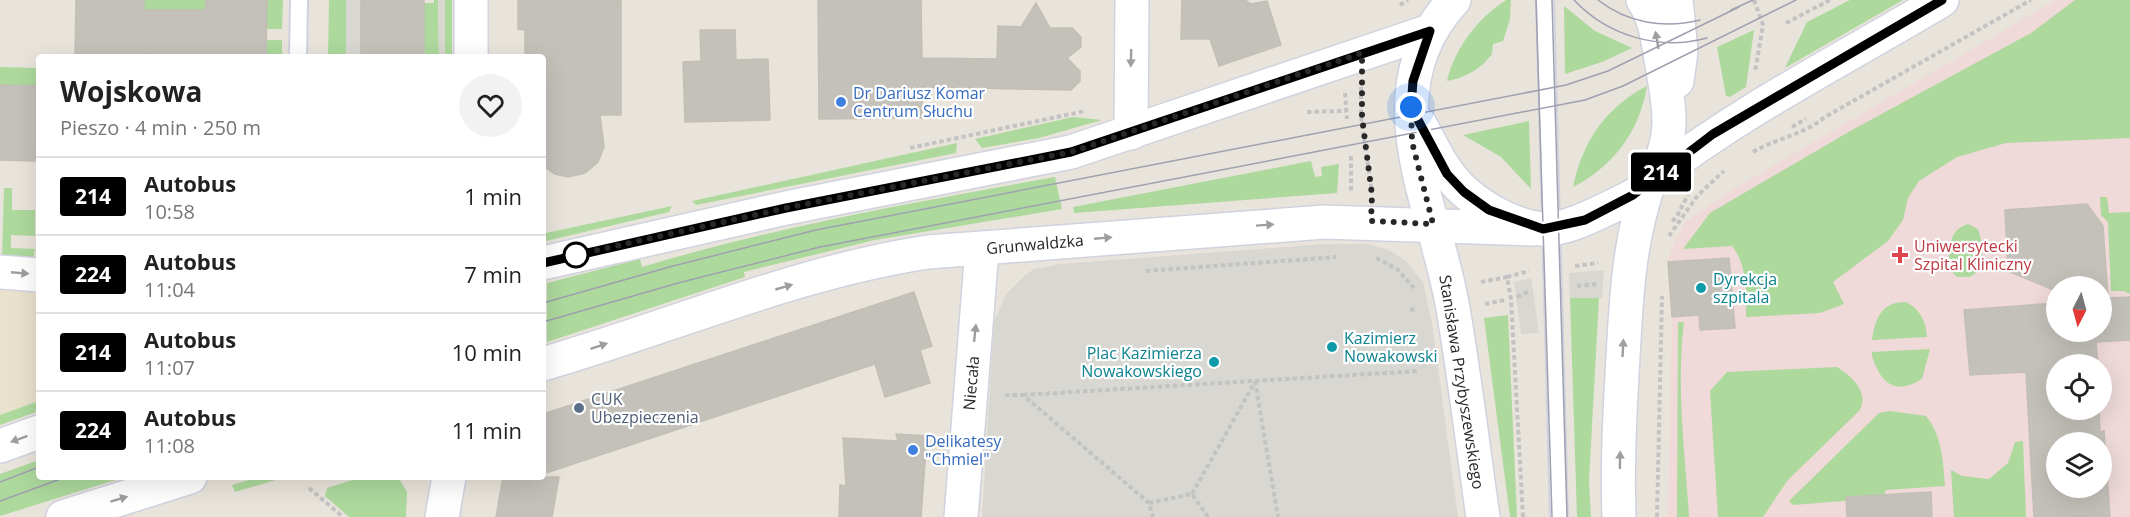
<!DOCTYPE html>
<html lang="pl">
<head>
<meta charset="utf-8">
<style>
  :root { --surface:#fff; --page:#f2f2f2; --text:#222; --muted:#767676; --line:#e0e0e0 }
  body { margin:0; font-family:"Open Sans",sans-serif; background:var(--page); color:var(--text); height:100vh; display:flex; flex-direction:column; font-size:22px; white-space:nowrap }
  * { box-sizing:border-box; margin:0 }
  p { font-size:20px; color:var(--muted) }
  .icon { flex:none; width:33px; height:33px; fill:none; stroke:currentColor; stroke-width:2; stroke-linecap:round; stroke-linejoin:round }
  .map { position:relative; flex:1; overflow:hidden }
  .side { position:absolute; left:36px; top:54px; width:510px; height:426px; display:flex; flex-direction:column; background:var(--surface); border-radius:6px; box-shadow:0 6px 24px #0002 }
  .side>* { flex:none }
  .badge { padding:0 12px; border-radius:4px; font-size:21px; line-height:39px }
  .needle { width:39px; rotate:186deg }
  .controls { position:absolute; left:2046px; top:276px; display:grid; gap:12px }
  .controls a { display:grid; place-items:center; width:66px; height:66px; border-radius:50%; background:var(--surface); box-shadow:0 6px 24px #0002; font-size:30px }
  .you { position:absolute; width:30px; height:30px; margin:-15px; border:4px solid #fff; border-radius:50%; background:#1a73e8; box-shadow:0 0 0 9px #1a73e833 }
  .map>.badge { position:absolute; translate:-50% -50%; box-shadow:0 0 0 3px #fff }
  .round { display:grid; place-items:center; flex:none; width:63px; height:63px; border-radius:32px; background:var(--page) }
  .overview { display:flex; align-items:center; justify-content:space-between; height:102px; padding:0 24px }
  h1 { font-size:28px; font-weight:700; line-height:45px }
  ul { padding:0; list-style:none }
  li { display:flex; align-items:center; gap:18px; height:78px; padding:0 24px; border-top:2px solid var(--line) }
  li div { flex:1 }
  li b { display:block; font-size:22px }
  li em { font-style:normal }
  li .badge { min-width:66px; font-weight:700; text-align:center }
  .map>svg:first-child { display:block }
  .education { fill:#e9e1cc }
  .medical { fill:#efd9d9; fill-rule:evenodd }
  .green { fill:#add99d }
  .plaza { fill:#d9d7d1 }
  .building { fill:#c4c0ba; stroke:#c3bfb5; stroke-width:1.5; fill-rule:evenodd }
  .lines { fill:none; stroke-linecap:round; stroke-linejoin:round }
  .service-casing { stroke:#d0d2df; stroke-width:20 }
  .minor-casing { stroke:#d0d2df; stroke-width:36 }
  .tertiary-casing { stroke:#d0d2df; stroke-width:36 }
  .secondary-casing { stroke:#d0d2df; stroke-width:36 }
  .path { stroke:#c3c3c3; stroke-width:4; stroke-dasharray:4.5 3; stroke-linecap:butt }
  .service { stroke:#fff; stroke-width:16 }
  .minor { stroke:#fff; stroke-width:33 }
  .tertiary { stroke:#fff; stroke-width:33 }
  .secondary { stroke:#fff; stroke-width:33 }
  .tram { stroke:#9fa0b0; stroke-width:1.5 }
  .oneway { fill:#9e9e9e }
  .line-casing { stroke:#fff; stroke-width:14 }
  .line { stroke:#000; stroke-width:9 }
  .walk { stroke:#282828; stroke-width:6; stroke-dasharray:0 10.8 }
  .shop-dot { fill:#3f7fe0; stroke:#fff; stroke-width:2 }
  .stop-dot { fill:#fff; stroke:#000; stroke-width:3 }
  .health-dot { fill:#e0444e; stroke:#fff; stroke-width:2 }
  .culture-dot { fill:#0f9aa8; stroke:#fff; stroke-width:2 }
  .service-dot { fill:#5c6f8a; stroke:#fff; stroke-width:2 }
  .labels { text-anchor:middle; stroke-width:4.5; stroke-linejoin:round; paint-order:stroke }
  .shop-label { font-size:16px; fill:#366cbe; stroke:#fff; text-anchor:start }
  .street-label { font-size:16px; fill:#282828; stroke:#fff }
  .health-label { font-size:16px; fill:#be3a42; stroke:#fff; text-anchor:start }
  .culture-label { font-size:16px; fill:#0d838f; stroke:#fff; text-anchor:start }
  .service-label { font-size:16px; fill:#4e5e75; stroke:#fff; text-anchor:start }
</style>
</head>
<body>
<div class="map">
<svg width="2130" height="517" viewBox="0 0 2130 517">
  <rect width="100%" height="100%" fill="#e9e4db"/>
  <polygon class="education" points="0,286 39,286 39,401 0,415"/>
  <path class="medical" d="M2056,0H2130V517H1668L1672,317L1668,262L1672,248L1685,222L1732,190ZM2056,286H2102V332H2056ZM2056,364H2102V410H2056ZM2056,442H2102V488H2056Z"/>
  <g class="green">
    <polygon points="144,0 206,0 206,57 165,57 166,10 144,10"/>
    <polygon points="267,0 283,0 282,29 267,29"/>
    <polygon points="329,0 346,0 346,57 328,57"/>
    <polygon points="434,0 438,0 439,57 424,57 424,3 434,3"/>
    <rect x="445" y="0" width="7" height="57"/>
    <path d="M1506,0H1511L1510,19L1503,41L1493,44L1492,54C1481,69 1465,78 1447,81C1455,48 1477,19 1506,0Z"/>
    <polygon points="1850,0 1903,0 1785,68 1807,22"/>
    <path d="M2075,0H2130V138L2006,143L1957,157L1919,181L1908,198L1903,220L1888,241L1833,282L1844,304L1820,313L1746,317C1746,293 1748,266 1732,246L1683,249L1710,213L1852,130L2031,33Z"/>
    <polygon points="1564,6 1595,31 1632,48 1602,62 1565,74"/>
    <polygon points="1754,30 1746,87 1730,97 1726,96 1717,47"/>
    <polygon points="266,40 282,40 282,57 265,57"/>
    <polygon points="0,67 37,68 37,86 0,85"/>
    <path d="M1647,86C1640,130 1614,166 1573,187C1582,142 1606,107 1647,86Z"/>
    <polygon points="1073,117 1102,120 1039,138 982,148 975,139"/>
    <polygon points="1529,121 1531,189 1501,157 1463,135"/>
    <polygon points="957,143 956,153 696,205 692,201"/>
    <polygon points="1311,161 1315,177 1322,176 1321,167 1339,164 1337,193 1074,213 1073,207"/>
    <path d="M1055,177L1062,209L875,240L744,272L745,277L547,342V283L640,259L642,267C778,226 916,202 1055,177Z"/>
    <polygon points="4,188 12,188 12,210 35,210 35,236 11,235 11,248 35,249 33,261 2,261"/>
    <polygon points="2100,197 2107,197 2109,213 2130,212 2130,294 2124,291 2111,291 2108,222 2101,215"/>
    <polygon points="672,206 669,212 546,241 546,233"/>
    <path d="M1968,224L1978,229C1983,245 1985,258 1976,273L1970,277H1957L1949,269C1949,252 1947,230 1968,224Z"/>
    <polygon points="1570,298 1599,298 1589,481 1591,517 1577,517"/>
    <path d="M1905,302C1920,308 1926,322 1927,337L1872,340C1875,319 1881,302 1905,302Z"/>
    <polygon points="1508,315 1517,517 1510,517 1484,318"/>
    <path d="M1678,322H1684C1676,387 1685,452 1689,517H1677Z"/>
    <path d="M1930,349L1922,379C1894,396 1881,383 1872,356V352Z"/>
    <path d="M1837,367C1852,376 1869,392 1860,410L1787,481L1763,517H1718L1710,391L1727,372Z"/>
    <polygon points="39,401 39,411 0,425 0,415"/>
    <path d="M1890,411L1926,416C1942,435 1943,462 1945,486L1886,490L1882,498L1793,505L1789,501L1879,413Z"/>
    <polygon points="2023,441 2026,517 1954,517 1951,470 1962,476 1989,479 2008,463 2015,442"/>
    <polygon points="39,460 39,477 125,477 0,516 0,474"/>
    <polygon points="259,477 286,477 235,492 232,485"/>
    <polygon points="362,477 398,477 407,492 406,517 349,517 325,496 327,488"/>
  </g>
  <g class="plaza">
    <polygon points="346,0 360,0 361,4 361,57 346,57"/>
    <polygon points="438,0 445,0 445,57 439,57"/>
    <polygon points="1325,244 1365,244 1387,249 1405,260 1423,282 1432,323 1458,517 982,517 994,322 1006,294 1025,275 1034,269 1061,264"/>
    <polygon points="1604,270 1602,298 1570,298 1569,273"/>
    <polygon points="1531,278 1539,333 1521,334 1514,282"/>
  </g>
  <g class="building">
    <polygon points="76,0 144,0 144,10 206,10 206,0 267,0 266,57 143,53 143,57 75,57"/>
    <rect x="361" y="0" width="63" height="57"/>
    <polygon points="518,0 621,0 621,115 600,115 604,147 598,162 585,173 568,177 555,174 543,166 543,57 525,57 525,30 518,29"/>
    <polygon points="818,0 921,0 922,58 997,59 998,26 1021,27 1036,3 1050,28 1072,28 1081,37 1081,47 1067,58 1080,71 1080,81 1071,90 922,87 922,118 819,119"/>
    <polygon points="1182,0 1245,0 1251,4 1267,1 1281,45 1219,66 1210,39 1181,39"/>
    <polygon points="700,30 735,30 736,60 768,59 770,120 685,122 683,62 701,61"/>
    <polygon points="0,85 37,86 36,161 0,160"/>
    <path d="M2087,204L2103,226L2108,298L2130,297V340L2096,342L2098,364H2056V410H2099L2100,432L2104,431L2110,517H2034L2026,372L1970,375L1964,310L2056,303V332H2102V286H2056V291L2008,271L2005,210ZM2056,442H2102V488H2056Z"/>
    <polygon points="1729,258 1735,328 1700,330 1699,315 1672,317 1668,262"/>
    <polygon points="914,292 932,346 920,350 930,383 885,397 875,364 543,474 543,414"/>
    <polygon points="896,434 927,436 921,517 839,517 840,485 846,486 843,438 898,441"/>
    <polygon points="503,477 559,477 552,517 496,517"/>
    <polygon points="1931,492 1932,517 1847,517 1846,497"/>
  </g>
  <g class="lines">
    <defs>
      <g id="service">
        <polyline points="1545,0 1559,517"/>
        <polyline points="298,57 299,0"/>
      </g>
      <g id="minor">
        <polyline points="471,57 471,0"/>
        <polyline points="1131,133 1132,0"/>
        <polyline points="0,272 39,275"/>
        <polyline points="442,517 449,477"/>
        <polyline points="961,517 982,249"/>
      </g>
      <g id="tertiary">
        <path d="M1654,178C1744,109 1845,58 1942,0"/>
        <polyline points="543,263 786,208 1071,152 1430,31"/>
        <path d="M543,364C671,327 796,272 928,252L1324,222L1532,229"/>
        <polyline points="0,446 39,432"/>
        <polyline points="63,517 190,477"/>
      </g>
      <g id="secondary">
        <path d="M1454,0C1368,93 1436,205 1453,309C1465,378 1473,448 1483,517"/>
        <polyline points="1676,0 1681,51 1677,81"/>
        <path d="M1420,124C1433,148 1444,174 1465,192C1485,210 1515,226 1542,229C1564,231 1596,214 1615,205C1628,198 1645,192 1652,180C1676,137 1670,110 1662,65C1658,43 1656,18 1643,0"/>
        <path d="M1619,517C1617,464 1620,410 1623,357C1626,300 1629,241 1648,186"/>
      </g>
    </defs>
    <use href="#service" class="service-casing"/>
    <use href="#minor" class="minor-casing"/>
    <use href="#tertiary" class="tertiary-casing"/>
    <use href="#secondary" class="secondary-casing"/>
    <g class="path">
      <polyline points="1754,0 1763,25 1755,72"/>
      <polyline points="1400,5 1408,0"/>
      <polyline points="1786,23 1830,0"/>
      <polyline points="1361,87 1361,117 1372,193"/>
      <polyline points="1345,93 1347,119"/>
      <polyline points="1307,112 1346,111"/>
      <polyline points="1792,127 1806,119"/>
      <polyline points="910,148 1085,111"/>
      <path d="M1753,152C1777,138 1803,135 1825,117L2031,0"/>
      <polyline points="1351,156 1351,192"/>
      <polyline points="1672,221 1676,218 1688,195"/>
      <polyline points="1669,236 1698,195 1724,171"/>
      <polyline points="1376,258 1397,269 1414,288"/>
      <polyline points="1575,266 1598,263"/>
      <polyline points="1146,271 1336,257"/>
      <polyline points="1507,277 1529,271"/>
      <polyline points="1481,282 1507,277 1511,299 1523,517"/>
      <polyline points="1577,286 1597,284"/>
      <polyline points="1517,297 1530,291"/>
      <polyline points="1485,304 1505,300"/>
      <polyline points="1410,310 1416,309"/>
      <polyline points="1255,381 1278,517"/>
      <polyline points="1005,395 1023,395 1149,503 1153,517"/>
      <polyline points="1023,395 1418,371"/>
      <polyline points="309,488 343,517"/>
      <polyline points="1192,494 1255,382"/>
      <polyline points="1149,503 1192,494 1208,517"/>
      <polyline points="1657,517 1662,296"/>
    </g>
    <use href="#service" class="service"/>
    <use href="#minor" class="minor"/>
    <use href="#tertiary" class="tertiary"/>
    <use href="#secondary" class="secondary"/>
    <g class="tram">
      <polyline points="1536,0 1552,517"/>
      <polyline points="1552,0 1567,517"/>
      <path d="M1574,0C1608,36 1659,51 1707,38"/>
      <path d="M1598,0C1627,23 1664,29 1700,20"/>
      <polyline points="1731,10 1753,0"/>
      <polyline points="543,303 673,266 816,230 1566,85 1608,71 1739,7"/>
      <polyline points="543,322 678,283 820,247 1585,100 1623,86 1796,0"/>
      <polyline points="0,482 39,467"/>
      <polyline points="0,501 66,477"/>
    </g>
  </g>
  <defs><path id="oneway-solid" d="M-6-.8H1V-3.2L6.5 0L1 3.2V.8H-6Z" transform="scale(1.5)"/></defs>
  <g class="oneway">
    <use href="#oneway-solid" transform="translate(1657 40) rotate(-100)"/>
    <use href="#oneway-solid" transform="translate(1131 58) rotate(91)"/>
    <use href="#oneway-solid" transform="translate(1265 225) rotate(-4)"/>
    <use href="#oneway-solid" transform="translate(1103 238) rotate(-5)"/>
    <use href="#oneway-solid" transform="translate(20 273) rotate(5)"/>
    <use href="#oneway-solid" transform="translate(784 287) rotate(-16)"/>
    <use href="#oneway-solid" transform="translate(975 333) rotate(-84)"/>
    <use href="#oneway-solid" transform="translate(599 346) rotate(-18)"/>
    <use href="#oneway-solid" transform="translate(1623 348) rotate(-87)"/>
    <use href="#oneway-solid" transform="translate(19 439) rotate(160)"/>
    <use href="#oneway-solid" transform="translate(1620 460) rotate(-89)"/>
    <use href="#oneway-solid" transform="translate(119 499) rotate(-17)"/>
  </g>
  <g class="lines">
    <defs>
      <polyline id="line" points="543,263 786,208 1071,152 1430,31 1413,81 1411,107 1447,174 1464,192 1489,210 1543,229 1585,220 1633,195 1713,134 1942,0"/>
    </defs>
    <use href="#line" class="line-casing"/>
    <use href="#line" class="line"/>
    <polyline class="walk" points="576,255 786,208 1071,152 1362,53 1362,117 1372,195 1371,221 1433,224 1412,142 1411,107"/>
  </g>
  <g class="shop-dot">
    <circle cx="841" cy="102" r="6"/>
    <circle cx="913" cy="450" r="6"/>
  </g>
  <circle class="stop-dot" cx="576" cy="255" r="12"/>
  <path class="health-dot" d="M1897 246h6v6h6v6h-6v6h-6v-6h-6v-6h6z"/>
  <g class="culture-dot">
    <circle cx="1701" cy="288" r="6"/>
    <circle cx="1332" cy="347" r="6"/>
    <circle cx="1214" cy="362" r="6"/>
  </g>
  <circle class="service-dot" cx="579" cy="408" r="6"/>
  <g class="labels">
    <g class="shop-label">
      <text x="853" y="99">Dr Dariusz Komar<tspan x="853" dy="18">Centrum Słuchu</tspan></text>
      <text x="925" y="447">Delikatesy<tspan x="925" dy="18">"Chmiel"</tspan></text>
    </g>
    <g class="street-label">
      <text transform="translate(1035 244) rotate(-5)" y="6">Grunwaldzka</text>
      <text transform="translate(1462 382) rotate(81)" y="6">Stanisława Przybyszewskiego</text>
      <text transform="translate(971 383) rotate(-85)" y="6">Niecała</text>
    </g>
    <g class="health-label">
      <text x="1914" y="252">Uniwersytecki<tspan x="1914" dy="18">Szpital Kliniczny</tspan></text>
    </g>
    <g class="culture-label">
      <text x="1713" y="285">Dyrekcja<tspan x="1713" dy="18">szpitala</tspan></text>
      <text x="1344" y="344">Kazimierz<tspan x="1344" dy="18">Nowakowski</tspan></text>
      <text x="1202" y="359" text-anchor="end">Plac Kazimierza<tspan x="1202" dy="18">Nowakowskiego</tspan></text>
    </g>
    <g class="service-label">
      <text x="591" y="405">CUK<tspan x="591" dy="18">Ubezpieczenia</tspan></text>
    </g>
  </g>
</svg>
<div class="controls">
<a><svg class="needle" viewBox="-14 -14 28 28"><path d="M0-13l5 13h-10z" fill="#e53935"/><path d="M0 13l5-13h-10z" fill="#767676"/></svg></a>
<a><svg class="icon" aria-label="locate" viewBox="0 0 24 24"><circle cx="12" cy="12" r="6"/><path d="M12 2v4M12 18v4M2 12h4M18 12h4"/></svg></a>
<a><svg class="icon" aria-label="layers" viewBox="0 0 24 24"><path d="M12 4l9 5-9 5-9-5zM3 14l9 5 9-5"/></svg></a>
</div>
<div class="you" style="left:1411px;top:107px"></div>
<b class="badge" style="left:1661px;top:172px;background:#000;color:#fff">214</b>
<section class="side">
<div class="overview"><div><h1>Wojskowa</h1><p>Pieszo · 4 min · 250 m</p></div><a class="round"><svg class="icon" aria-label="heart" viewBox="0 0 24 24"><path d="M12 20l-8-8c-3-5 5-10 8-4 3-6 11-1 8 4z"/></svg></a></div>
<ul>
<li><span class="badge" style="background:#000;color:#fff">214</span><div><b>Autobus</b><p>10:58</p></div><em>1 min</em></li>
<li><span class="badge" style="background:#000;color:#fff">224</span><div><b>Autobus</b><p>11:04</p></div><em>7 min</em></li>
<li><span class="badge" style="background:#000;color:#fff">214</span><div><b>Autobus</b><p>11:07</p></div><em>10 min</em></li>
<li><span class="badge" style="background:#000;color:#fff">224</span><div><b>Autobus</b><p>11:08</p></div><em>11 min</em></li>
</ul>
</section>
</div>
</body>
</html>
